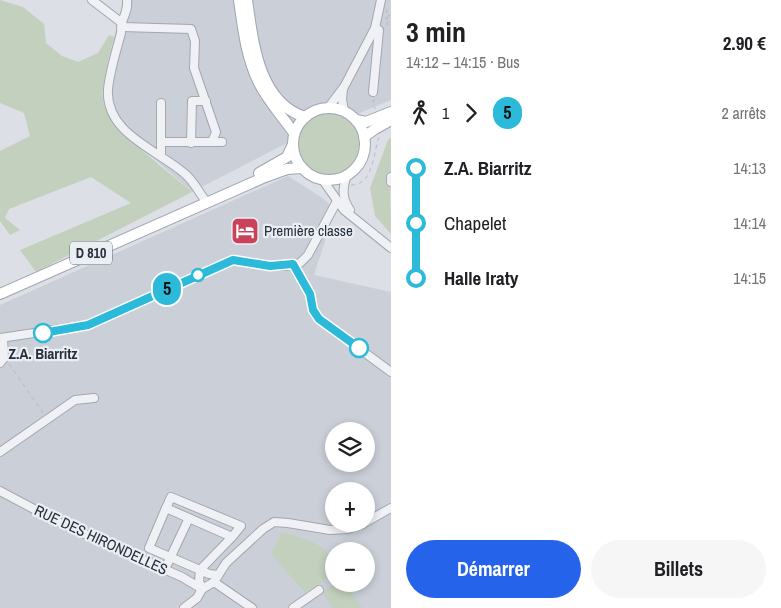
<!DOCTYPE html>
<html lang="fr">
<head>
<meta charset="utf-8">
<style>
  :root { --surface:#fff; --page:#f6f6f6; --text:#202124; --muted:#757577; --accent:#2563eb }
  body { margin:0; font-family:"Archivo Narrow",sans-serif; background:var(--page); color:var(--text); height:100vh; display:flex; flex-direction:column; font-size:19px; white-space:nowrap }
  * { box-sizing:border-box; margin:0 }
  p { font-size:16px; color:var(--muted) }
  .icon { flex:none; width:28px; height:28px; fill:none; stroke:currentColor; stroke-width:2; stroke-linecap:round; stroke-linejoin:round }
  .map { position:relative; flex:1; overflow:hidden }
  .panel { display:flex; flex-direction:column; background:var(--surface); width:390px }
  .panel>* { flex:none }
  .badge { padding:0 10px; border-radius:16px; font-size:18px; line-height:32px }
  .buttons { position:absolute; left:325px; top:422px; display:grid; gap:10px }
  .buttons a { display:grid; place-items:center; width:50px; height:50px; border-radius:50%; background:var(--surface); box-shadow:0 2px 8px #0003; font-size:25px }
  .map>.badge { position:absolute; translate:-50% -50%; box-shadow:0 0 0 2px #fff }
  .legs { display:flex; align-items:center; gap:8px; height:55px; padding:0 15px; font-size:16px }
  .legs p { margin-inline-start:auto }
  .headline { display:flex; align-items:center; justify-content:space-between; height:85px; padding:0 15px }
  h1 { font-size:28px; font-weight:700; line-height:38px }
  .action { display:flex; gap:10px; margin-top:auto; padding:10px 15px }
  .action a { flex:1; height:58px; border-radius:30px; background:var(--accent); color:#fff; font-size:20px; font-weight:700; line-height:58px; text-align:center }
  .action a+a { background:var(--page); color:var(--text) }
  ul { padding:0 15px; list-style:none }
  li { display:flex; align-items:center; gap:18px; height:55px; font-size:19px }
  li i { display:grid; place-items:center; width:8px; height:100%; margin:0 6px; background:currentColor }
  li i::after { content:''; width:12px; height:12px; margin:-6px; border:4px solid; border-radius:50%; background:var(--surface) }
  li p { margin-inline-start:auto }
  li:first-child i { background:linear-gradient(#0000 50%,currentColor 0) }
  li:last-child i { background:linear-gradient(currentColor 50%,#0000 0) }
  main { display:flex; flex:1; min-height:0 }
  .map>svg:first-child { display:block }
  .built { fill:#cacfd8; fill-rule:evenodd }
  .green { fill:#c2d0bd }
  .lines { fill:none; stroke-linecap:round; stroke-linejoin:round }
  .minor-casing { stroke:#a2a7b0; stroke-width:10 }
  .major-casing { stroke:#9ca5b1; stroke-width:12 }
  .path { stroke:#b7bbc0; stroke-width:1; stroke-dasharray:4 4; stroke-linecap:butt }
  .minor { stroke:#eff1f4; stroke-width:8 }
  .major { stroke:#fff; stroke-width:10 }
  .line-1-casing { stroke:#fff; stroke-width:11 }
  .line-1 { stroke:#2bbada; stroke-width:8 }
  .stop-1-dot { fill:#fff; stroke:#2bbada; stroke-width:2.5 }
  .labels { text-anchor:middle; stroke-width:4.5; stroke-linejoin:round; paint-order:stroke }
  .shield { fill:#ebeff4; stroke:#616973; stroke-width:1 }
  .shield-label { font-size:14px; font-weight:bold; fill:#262f3c }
  .poi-label { font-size:15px; fill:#262f3c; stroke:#ebeff4; text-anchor:start }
  .stop-label { font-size:15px; font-weight:bold; fill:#262f3c; stroke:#ebeff4 }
  .street-label { font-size:15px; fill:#262f3c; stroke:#ebeff4 }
</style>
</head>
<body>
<main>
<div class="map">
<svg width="391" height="608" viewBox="0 0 391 608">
  <rect width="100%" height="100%" fill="#dce0e6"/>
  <g class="built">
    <polygon points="123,0 391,0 391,100 283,145 192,192 115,124 102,100 107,70 114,37 124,10"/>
    <path d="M288,176L324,199L335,210L314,275L391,292V608H0V305ZM334,431H366V464H334ZM334,491H366V524H334ZM334,551H366V584H334Z"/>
  </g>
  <g class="green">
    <path d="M0,0L23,7L44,24L46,43L62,56L78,62L98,53L109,35L114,37C111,49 100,91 103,102C110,129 169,172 192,192L36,272L20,250L131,203L91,177L9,209L5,218L20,230L10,235L0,221V151L30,136L24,113L0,103Z"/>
    <circle cx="328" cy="144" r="31"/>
    <polygon points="391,138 391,173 390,176 391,234 375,216 370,188 388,140"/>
    <path d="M282,532C305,540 334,543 334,572L318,585L305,592L271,554Z"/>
    <polygon points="334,584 345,584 362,608 333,608 322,592"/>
  </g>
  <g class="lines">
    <defs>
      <g id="minor">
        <polyline points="92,0 122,23"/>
        <path d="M127,0C128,9 125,14 122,22C121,25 121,30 121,33C116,52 110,70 108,89C105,133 156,149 184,173C193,180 198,191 205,200"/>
        <polyline points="122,27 191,29 195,41 194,68 216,132 212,142"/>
        <polyline points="343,89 342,99 344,111"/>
        <polyline points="373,92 379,30 375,28"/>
        <polyline points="328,108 344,87 375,28 381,0"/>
        <polyline points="161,142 222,142"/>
        <polyline points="191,143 192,101 206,101"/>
        <polyline points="161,155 161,103"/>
        <path d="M347,175C342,189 342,198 350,210"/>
        <polyline points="391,177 391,182"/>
        <polyline points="322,179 344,210 391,248"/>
        <polyline points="293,265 310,294 313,310 319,319 391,372"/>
        <polyline points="0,338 88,325 233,260 270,266 287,266 300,263 308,255 337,201"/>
        <polyline points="0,363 4,358 3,338"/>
        <polyline points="0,452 75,400 94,398"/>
        <polyline points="0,491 64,525 182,577 202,589"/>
        <polygon points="166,508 232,537 200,570 149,548"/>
        <polyline points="166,508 171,497 241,526 232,537"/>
        <polyline points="366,522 391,508"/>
        <polyline points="165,569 189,518"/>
        <polyline points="214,582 252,608"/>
        <polyline points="202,589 199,581 200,570 209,574 218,575"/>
        <polyline points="184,608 197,598 202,589 214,582 226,563 263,529 274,522 288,523 330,530 348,529 363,524"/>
        <polyline points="293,608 319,590"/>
      </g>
      <g id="major">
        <path d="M239,0C243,28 246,57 259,83C268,101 282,116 294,133"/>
        <path d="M247,0C253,41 258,102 305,117"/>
        <circle cx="329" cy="144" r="36"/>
        <polyline points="356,120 366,122 391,112"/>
        <polyline points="364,137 375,129 391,120"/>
        <polyline points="259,173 287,157 293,144"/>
        <polyline points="0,294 265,177 287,169 302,168"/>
      </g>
    </defs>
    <use href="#minor" class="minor-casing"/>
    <use href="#major" class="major-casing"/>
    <g class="path">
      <polyline points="387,9 386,19 388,19"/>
      <polyline points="390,15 388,16 387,25 391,25"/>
      <polyline points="374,99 373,106 376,109"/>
      <path d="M351,185C374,185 373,153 379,137"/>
      <polyline points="9,364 44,414"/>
    </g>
    <use href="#minor" class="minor"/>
    <use href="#major" class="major"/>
  </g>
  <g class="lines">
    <defs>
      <polyline id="line-1" points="43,333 88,325 233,260 270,266 293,264 310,294 313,310 319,319 359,348"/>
    </defs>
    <use href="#line-1" class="line-1-casing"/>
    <use href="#line-1" class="line-1"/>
  </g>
  <defs>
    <symbol id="hotel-square" viewBox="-11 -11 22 22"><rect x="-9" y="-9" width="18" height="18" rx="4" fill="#ca4259" stroke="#ebeff4"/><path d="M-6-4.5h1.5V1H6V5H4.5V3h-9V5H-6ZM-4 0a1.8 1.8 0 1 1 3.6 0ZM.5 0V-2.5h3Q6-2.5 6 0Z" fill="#fff"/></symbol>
  </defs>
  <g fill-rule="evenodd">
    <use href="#hotel-square" x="229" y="215" width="32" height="32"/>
  </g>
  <g class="stop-1-dot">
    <circle cx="198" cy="275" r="6"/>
    <circle cx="43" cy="333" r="9"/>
    <circle cx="359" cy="348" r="9"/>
  </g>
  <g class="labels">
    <rect class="shield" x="70" y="241.5" width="42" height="23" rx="4"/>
    <g class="shield-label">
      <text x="91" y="258">D 810</text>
    </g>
    <g class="poi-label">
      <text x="264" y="236">Première classe</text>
    </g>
    <g class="stop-label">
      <text x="43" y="359">Z.A. Biarritz</text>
    </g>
    <g class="street-label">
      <text transform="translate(101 540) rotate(25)" y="5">RUE DES HIRONDELLES</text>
    </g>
  </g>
</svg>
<div class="buttons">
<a><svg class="icon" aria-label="layers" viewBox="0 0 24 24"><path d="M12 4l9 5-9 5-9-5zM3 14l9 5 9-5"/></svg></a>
<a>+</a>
<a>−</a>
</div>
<b class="badge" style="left:167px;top:289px;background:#2bbada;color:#111">5</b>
</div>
<section class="panel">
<div class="headline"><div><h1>3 min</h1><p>14:12 – 14:15 · Bus</p></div><b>2.90 €</b></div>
<div class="legs"><svg class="icon" aria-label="walk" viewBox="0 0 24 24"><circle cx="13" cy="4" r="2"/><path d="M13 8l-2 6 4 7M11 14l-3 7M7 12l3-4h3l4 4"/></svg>1<svg class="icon" aria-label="forward" viewBox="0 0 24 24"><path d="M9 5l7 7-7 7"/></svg><b class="badge" style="background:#2bbada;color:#111">5</b><p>2 arrêts</p></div>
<ul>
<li><i style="color:#2bbada"></i><b>Z.A. Biarritz</b><p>14:13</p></li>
<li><i style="color:#2bbada"></i><span>Chapelet</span><p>14:14</p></li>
<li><i style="color:#2bbada"></i><b>Halle Iraty</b><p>14:15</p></li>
</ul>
<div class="action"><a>Démarrer</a><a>Billets</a></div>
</section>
</main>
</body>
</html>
